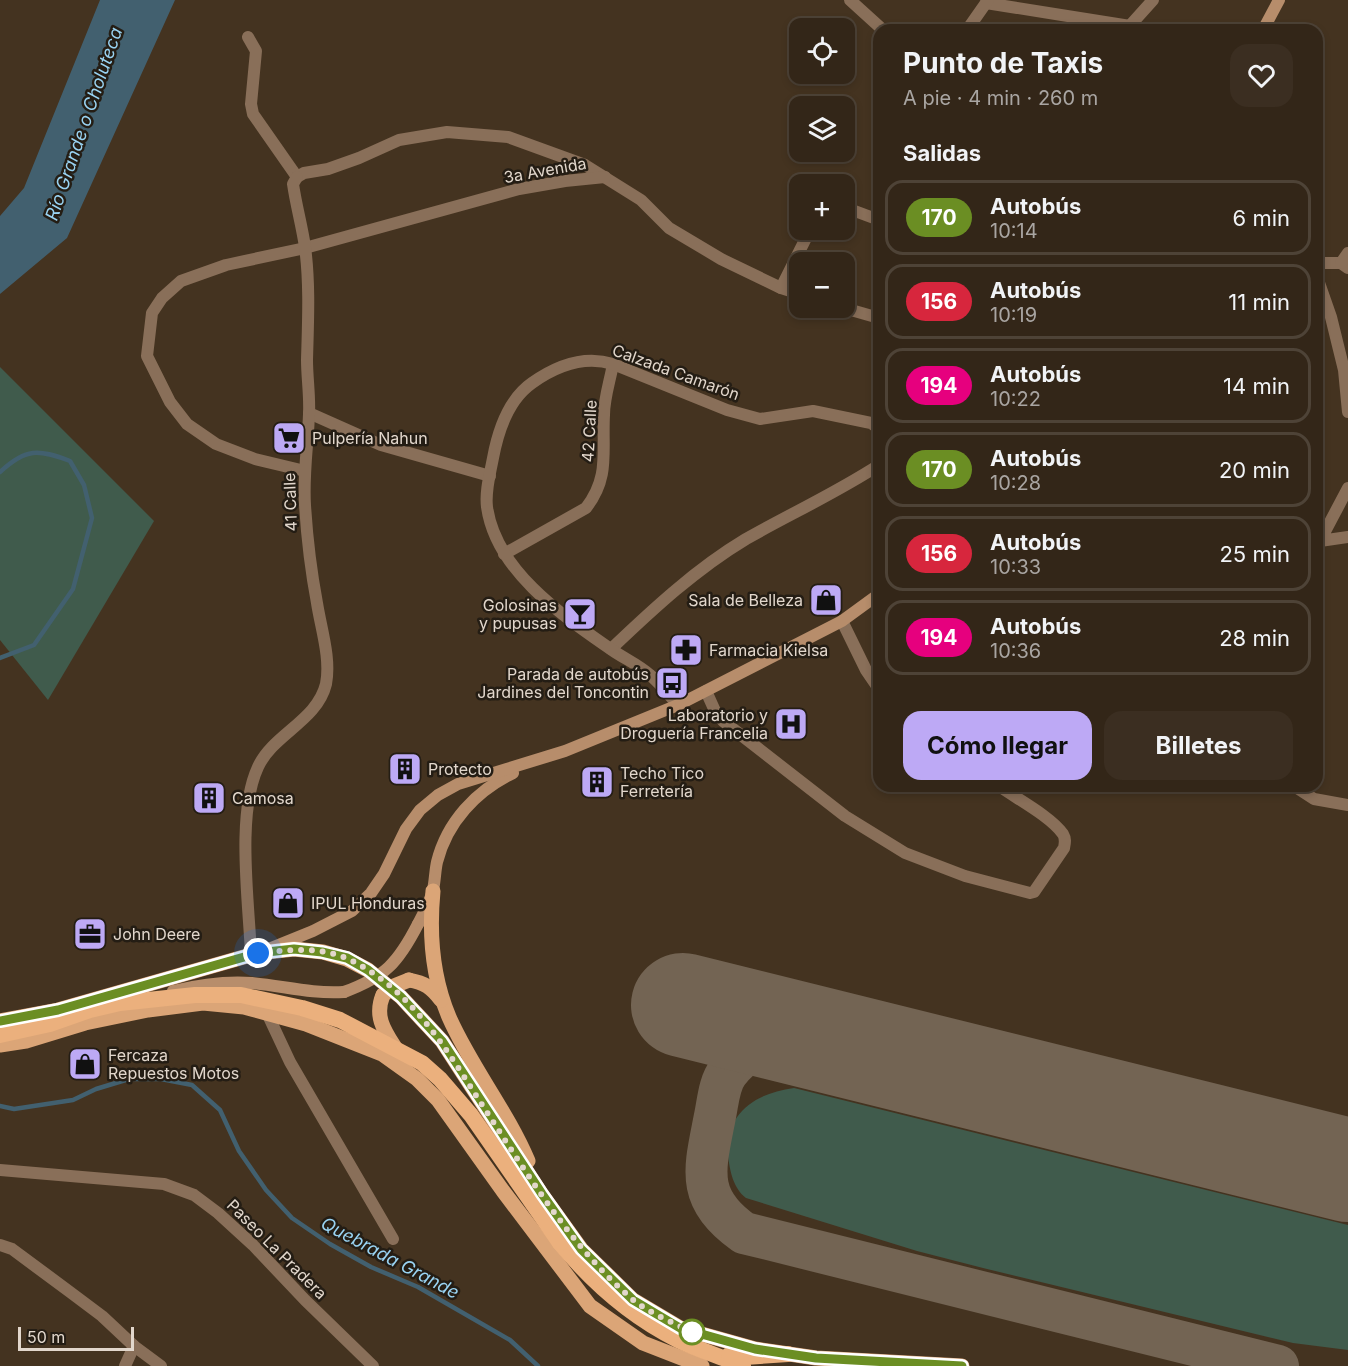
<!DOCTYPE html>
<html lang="es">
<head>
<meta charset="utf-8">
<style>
  :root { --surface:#332618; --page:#3b2e21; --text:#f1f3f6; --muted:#a9a5a2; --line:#4e4337; --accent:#bda9f5 }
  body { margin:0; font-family:Inter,sans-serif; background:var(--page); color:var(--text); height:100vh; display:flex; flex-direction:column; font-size:22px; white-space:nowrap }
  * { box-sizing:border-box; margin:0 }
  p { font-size:20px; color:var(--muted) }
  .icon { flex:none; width:33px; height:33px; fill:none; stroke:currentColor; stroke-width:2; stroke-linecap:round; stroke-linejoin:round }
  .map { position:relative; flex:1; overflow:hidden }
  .panel { position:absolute; left:873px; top:24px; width:450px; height:768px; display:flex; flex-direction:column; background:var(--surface); border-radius:18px; box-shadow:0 3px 9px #0003,0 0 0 2px var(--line) }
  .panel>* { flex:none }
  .badge { padding:0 12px; border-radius:20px; font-size:21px; line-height:39px }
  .buttons { position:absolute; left:789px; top:18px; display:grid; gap:12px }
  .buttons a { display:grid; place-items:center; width:66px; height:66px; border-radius:12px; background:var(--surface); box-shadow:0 3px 9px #0003,0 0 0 2px var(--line); font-size:30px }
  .scale { position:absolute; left:18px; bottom:15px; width:116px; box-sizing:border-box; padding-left:6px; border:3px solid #e2d7cc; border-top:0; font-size:16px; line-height:21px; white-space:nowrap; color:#e2d7cc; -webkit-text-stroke:4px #241d14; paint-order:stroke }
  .you { position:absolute; width:30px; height:30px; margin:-15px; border:4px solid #fff; border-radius:50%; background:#1a73e8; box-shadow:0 0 0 9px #1a73e833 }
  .map>.badge { position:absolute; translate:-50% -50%; box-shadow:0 0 0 3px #fff }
  h2 { padding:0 30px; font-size:22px; line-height:54px }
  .round { display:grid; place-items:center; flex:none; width:63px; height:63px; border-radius:18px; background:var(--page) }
  .summary { display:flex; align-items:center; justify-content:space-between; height:102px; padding:0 30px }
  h1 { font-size:28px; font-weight:700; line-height:45px }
  .action { display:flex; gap:12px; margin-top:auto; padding:12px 30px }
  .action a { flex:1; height:69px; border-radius:18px; background:var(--accent); color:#111; font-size:24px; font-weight:700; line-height:69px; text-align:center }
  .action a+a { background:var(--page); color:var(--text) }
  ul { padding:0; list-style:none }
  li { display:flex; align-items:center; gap:18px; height:75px; margin:0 12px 9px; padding:0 18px; border:3px solid var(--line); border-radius:18px }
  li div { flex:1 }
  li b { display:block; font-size:22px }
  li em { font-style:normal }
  li .badge { min-width:66px; font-weight:700; text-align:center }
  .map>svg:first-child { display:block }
  .green { fill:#405b4c }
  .water { fill:#42606f }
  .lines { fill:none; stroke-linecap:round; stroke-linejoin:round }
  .stream { stroke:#42606f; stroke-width:4.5 }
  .taxiway { stroke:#736453; stroke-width:42 }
  .runway { stroke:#736453; stroke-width:104 }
  .minor { stroke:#896f59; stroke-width:12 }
  .tertiary { stroke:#896f59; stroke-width:12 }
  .secondary { stroke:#b78d6b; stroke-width:12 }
  .primary { stroke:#dba577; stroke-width:15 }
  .trunk { stroke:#ebb07d; stroke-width:16 }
  .secondary-bridge { stroke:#b78d6b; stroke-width:12 }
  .primary-bridge { stroke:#dba577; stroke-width:15 }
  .trunk-bridge { stroke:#ebb07d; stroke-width:16 }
  .line-casing { stroke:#fff; stroke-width:14 }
  .line { stroke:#6b8e23; stroke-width:9 }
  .walk { stroke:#e2d7cc; stroke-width:6; stroke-dasharray:0 10.8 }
  .stop-dot { fill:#fff; stroke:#6b8e23; stroke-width:3 }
  .labels { text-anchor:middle; stroke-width:5; stroke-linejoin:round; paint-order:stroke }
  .street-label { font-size:16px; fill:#e2d7cc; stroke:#241d14 }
  .poi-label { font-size:16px; fill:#e2d7cc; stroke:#241d14; text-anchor:start }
  .water-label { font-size:18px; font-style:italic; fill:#99d3f2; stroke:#241d14 }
</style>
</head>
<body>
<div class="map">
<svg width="1348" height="1366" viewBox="0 0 1348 1366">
  <rect width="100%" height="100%" fill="#443320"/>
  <g class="green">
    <polygon points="0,367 154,521 48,700 0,640"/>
    <path d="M794,1088L1348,1225V1350L1293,1343L983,1268L917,1251L746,1198C733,1188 730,1171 728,1156L724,1155C729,1112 753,1094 794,1088Z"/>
  </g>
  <polygon class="water" points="100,0 175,0 67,238 0,294 0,216 24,188"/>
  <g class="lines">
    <g class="stream">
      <path d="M0,472C26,448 38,449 70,461L84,485L92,518L73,589L34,645L0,658"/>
      <polyline points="0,1106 14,1109 73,1100 96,1089 129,1079 161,1079 192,1085 220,1110 239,1151 266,1190 292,1218 330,1244 371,1267 418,1287 510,1340 538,1366"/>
    </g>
    <path class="taxiway" d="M808,1036C775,1038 750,1044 728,1072C719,1083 718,1102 715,1116C705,1168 694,1198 744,1233L1278,1366"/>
    <polyline class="runway" points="683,1005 1348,1170"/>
    <g class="minor">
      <polyline points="850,0 883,30"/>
      <polyline points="986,3 1130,26 1136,30"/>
      <polyline points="967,30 988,0"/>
      <polyline points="1126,30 1153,0"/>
      <polyline points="248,37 256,51 251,104 253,114 297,177"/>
      <polyline points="297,177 304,173 328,169 359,158 399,140 447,132 508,137 585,165 641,200 669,228 721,259 781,288 800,294"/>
      <polyline points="844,207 879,220"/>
      <polyline points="1317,263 1341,263 1348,268"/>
      <polyline points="1341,263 1348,253"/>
      <polyline points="1317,277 1331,317 1344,370 1348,412"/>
      <polyline points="781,288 810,230"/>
      <polyline points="844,308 879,318"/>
      <polyline points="309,413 381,445 490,476"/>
      <polyline points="305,471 255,459 216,444 187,424 170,402 147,356 152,313 162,298 181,281 226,265 305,248 519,189 565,181 605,177"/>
      <polyline points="1348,488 1320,541 1348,537"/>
      <path d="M504,554L586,508C610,477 602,452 604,415C604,398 610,381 613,364"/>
      <polyline points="842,621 866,670 879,689"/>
      <path d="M611,649C653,609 696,569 746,539C790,514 836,493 879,465"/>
      <path d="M706,691L715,711L723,721L845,816L905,853L965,876L1030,893L1034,892L1064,848C1065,843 1066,839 1063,834C1050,816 1017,799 999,786"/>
      <path d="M678,705C669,695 661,684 650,675C639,665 625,659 612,650C563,616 496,571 487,507C485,491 490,474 493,458C498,431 509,399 532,383C556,366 584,355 613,364L727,410L760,419L813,411L871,423L879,429"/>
      <polyline points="1294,786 1314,799 1348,805"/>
      <path d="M251,955C249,903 236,814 258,767C273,734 317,721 326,684C331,658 321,629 317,603C311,571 307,538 305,505C303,474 308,444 309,414C310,396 307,378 307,360C308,323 310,284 305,247C302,226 296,205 293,184L297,177"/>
      <polyline points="267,1013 290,1062 393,1239"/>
      <polyline points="0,1245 12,1249 70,1292 102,1316 134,1346 161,1366"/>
      <polyline points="125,1366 134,1346"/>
    </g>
    <polyline class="tertiary" points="0,1170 164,1184 194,1195 218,1213 253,1245 305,1300 373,1366"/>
    <g class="secondary">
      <polyline points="1263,30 1279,0"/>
      <path d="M418,924C424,913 430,902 433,890C435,881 435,871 437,862C447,822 476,791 513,773"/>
      <polyline points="271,948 313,931 352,911 371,893 384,874 406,829 420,810 438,795 458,784 565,751 678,705 842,621 879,594"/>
      <path d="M173,991C198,985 226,981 252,983C284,986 311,994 344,992"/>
    </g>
    <g class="primary">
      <path d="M433,891C429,933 432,977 449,1017C471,1067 507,1111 528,1161"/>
      <path d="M409,980C425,983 431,987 441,1000"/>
      <path d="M383,995C373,1019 387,1034 399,1054"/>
      <polyline points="0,1021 58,1010 258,953 294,949 323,952 347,959 368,970 401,997 442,1041 542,1195 581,1249 633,1300 680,1328 755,1349 816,1358 962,1366"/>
      <polyline points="0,1045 26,1041 85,1023 148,1010 203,1003 244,1007 306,1024 382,1054 417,1079 438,1100 503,1191 590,1306 643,1343 702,1366"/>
    </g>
    <g class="trunk">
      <path d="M560,1243C593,1283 632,1317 678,1340C699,1350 722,1357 743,1366"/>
      <polyline points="729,1355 745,1357 788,1354"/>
    </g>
    <path class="secondary-bridge" d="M344,992C385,977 398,963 418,924"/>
    <polyline class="primary-bridge" points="383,995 394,986 409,980"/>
    <polyline class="trunk-bridge" points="0,1035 50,1024 90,1010 120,1003 195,995 241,995 302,1008 340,1020 422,1063 440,1079 471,1115 560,1243"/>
  </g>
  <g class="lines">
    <defs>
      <polyline id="line" points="0,1021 58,1010 258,953 294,949 322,952 347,958 368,970 401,997 442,1041 542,1194 581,1249 633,1300 680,1328 755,1349 816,1358 962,1366"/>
    </defs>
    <use href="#line" class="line-casing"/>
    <use href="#line" class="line"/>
    <path class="walk" d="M258,953C288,950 319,946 348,959C407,986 444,1045 477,1097C523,1167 568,1244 632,1299C649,1313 672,1322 692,1332"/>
  </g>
  <defs>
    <symbol id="supermarket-square" viewBox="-11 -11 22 22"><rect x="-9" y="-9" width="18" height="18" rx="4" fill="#bda9f5" stroke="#241d14"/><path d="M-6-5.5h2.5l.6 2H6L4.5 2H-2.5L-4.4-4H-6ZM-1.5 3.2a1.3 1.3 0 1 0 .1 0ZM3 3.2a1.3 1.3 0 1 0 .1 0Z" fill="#111"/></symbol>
    <symbol id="shop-square" viewBox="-11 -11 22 22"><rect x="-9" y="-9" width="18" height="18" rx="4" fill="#bda9f5" stroke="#241d14"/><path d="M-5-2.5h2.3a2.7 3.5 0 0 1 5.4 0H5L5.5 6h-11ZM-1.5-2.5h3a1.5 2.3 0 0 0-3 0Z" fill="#111"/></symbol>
    <symbol id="bar-square" viewBox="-11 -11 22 22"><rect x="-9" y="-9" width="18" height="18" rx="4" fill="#bda9f5" stroke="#241d14"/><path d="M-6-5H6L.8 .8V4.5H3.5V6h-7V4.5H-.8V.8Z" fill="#111"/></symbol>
    <symbol id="pharmacy-square" viewBox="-11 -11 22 22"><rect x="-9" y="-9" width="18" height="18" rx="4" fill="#bda9f5" stroke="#241d14"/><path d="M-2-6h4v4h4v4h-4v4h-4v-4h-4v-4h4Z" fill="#111"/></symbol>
    <symbol id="bus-square" viewBox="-11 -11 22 22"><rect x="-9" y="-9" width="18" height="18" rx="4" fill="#bda9f5" stroke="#241d14"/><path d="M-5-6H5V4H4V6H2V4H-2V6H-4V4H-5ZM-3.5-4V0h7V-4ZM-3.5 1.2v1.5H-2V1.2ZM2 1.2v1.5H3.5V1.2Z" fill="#111"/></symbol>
    <symbol id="hospital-square" viewBox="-11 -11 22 22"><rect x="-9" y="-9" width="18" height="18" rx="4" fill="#bda9f5" stroke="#241d14"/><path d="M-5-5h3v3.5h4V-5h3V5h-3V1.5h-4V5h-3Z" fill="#111"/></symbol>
    <symbol id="building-square" viewBox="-11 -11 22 22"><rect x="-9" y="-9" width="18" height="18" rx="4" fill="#bda9f5" stroke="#241d14"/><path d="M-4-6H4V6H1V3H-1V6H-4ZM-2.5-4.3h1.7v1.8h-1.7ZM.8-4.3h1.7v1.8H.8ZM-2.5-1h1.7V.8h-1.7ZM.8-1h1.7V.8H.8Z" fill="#111"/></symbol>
    <symbol id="office-square" viewBox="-11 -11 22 22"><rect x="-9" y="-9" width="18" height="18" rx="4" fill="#bda9f5" stroke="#241d14"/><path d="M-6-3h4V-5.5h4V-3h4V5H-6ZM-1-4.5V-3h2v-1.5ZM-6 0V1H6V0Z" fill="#111"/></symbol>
  </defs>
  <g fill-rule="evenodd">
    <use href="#supermarket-square" x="270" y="419" width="38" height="38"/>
    <use href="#shop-square" x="807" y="581" width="38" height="38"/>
    <use href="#bar-square" x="561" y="595" width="38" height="38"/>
    <use href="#pharmacy-square" x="667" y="631" width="38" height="38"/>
    <use href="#bus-square" x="653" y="664" width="38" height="38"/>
    <use href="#hospital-square" x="772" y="705" width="38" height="38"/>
    <use href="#building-square" x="386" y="750" width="38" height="38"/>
    <use href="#building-square" x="578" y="763" width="38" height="38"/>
    <use href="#building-square" x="190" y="779" width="38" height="38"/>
    <use href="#shop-square" x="269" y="884" width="38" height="38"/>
    <use href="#office-square" x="71" y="915" width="38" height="38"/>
    <use href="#shop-square" x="66" y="1045" width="38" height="38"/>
  </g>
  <circle class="stop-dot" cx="692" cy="1332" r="12"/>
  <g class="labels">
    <g class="street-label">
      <text transform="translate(545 170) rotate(-10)" y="6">3a Avenida</text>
      <text transform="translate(676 372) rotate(20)" y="6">Calzada Camarón</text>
      <text transform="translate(589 431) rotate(-87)" y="6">42 Calle</text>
      <text transform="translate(290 502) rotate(-92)" y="6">41 Calle</text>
      <text transform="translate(277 1249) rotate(45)" y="6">Paseo La Pradera</text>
    </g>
    <g class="poi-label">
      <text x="312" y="444">Pulpería Nahun</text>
      <text x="803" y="606" text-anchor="end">Sala de Belleza</text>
      <text x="557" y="611" text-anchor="end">Golosinas<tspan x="557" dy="18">y pupusas</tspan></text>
      <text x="709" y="656">Farmacia Kielsa</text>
      <text x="649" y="680" text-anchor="end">Parada de autobús<tspan x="649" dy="18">Jardines del Toncontin</tspan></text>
      <text x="768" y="721" text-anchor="end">Laboratorio y<tspan x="768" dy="18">Droguería Francelia</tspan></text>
      <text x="428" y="775">Protecto</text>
      <text x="620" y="779">Techo Tico<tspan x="620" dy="18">Ferretería</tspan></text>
      <text x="232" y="804">Camosa</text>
      <text x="311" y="909">IPUL Honduras</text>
      <text x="113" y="940">John Deere</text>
      <text x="108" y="1061">Fercaza<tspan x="108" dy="18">Repuestos Motos</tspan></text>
    </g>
    <g class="water-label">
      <text transform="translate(84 124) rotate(-71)" y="6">Río Grande o Choluteca</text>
      <text transform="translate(390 1258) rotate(28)" y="6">Quebrada Grande</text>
    </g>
  </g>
</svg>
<div class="buttons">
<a><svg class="icon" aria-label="locate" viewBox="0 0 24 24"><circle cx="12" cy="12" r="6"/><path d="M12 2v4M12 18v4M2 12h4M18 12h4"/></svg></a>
<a><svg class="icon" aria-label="layers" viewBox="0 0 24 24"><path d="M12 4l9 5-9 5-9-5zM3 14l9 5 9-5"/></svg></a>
<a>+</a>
<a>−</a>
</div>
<div class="scale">50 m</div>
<div class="you" style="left:258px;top:953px"></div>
<section class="panel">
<div class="summary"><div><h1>Punto de Taxis</h1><p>A pie · 4 min · 260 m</p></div><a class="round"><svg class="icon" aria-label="heart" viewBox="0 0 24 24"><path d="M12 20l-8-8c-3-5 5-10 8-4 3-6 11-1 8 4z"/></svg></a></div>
<h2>Salidas</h2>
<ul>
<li><span class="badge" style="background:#6b8e23;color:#fff">170</span><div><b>Autobús</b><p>10:14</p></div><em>6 min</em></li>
<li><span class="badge" style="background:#d7263d;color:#fff">156</span><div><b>Autobús</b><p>10:19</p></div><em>11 min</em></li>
<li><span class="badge" style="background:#e6007e;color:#fff">194</span><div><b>Autobús</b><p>10:22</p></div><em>14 min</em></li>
<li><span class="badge" style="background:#6b8e23;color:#fff">170</span><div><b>Autobús</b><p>10:28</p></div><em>20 min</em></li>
<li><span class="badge" style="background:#d7263d;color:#fff">156</span><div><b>Autobús</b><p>10:33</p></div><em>25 min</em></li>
<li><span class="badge" style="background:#e6007e;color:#fff">194</span><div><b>Autobús</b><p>10:36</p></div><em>28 min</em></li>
</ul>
<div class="action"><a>Cómo llegar</a><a>Billetes</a></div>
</section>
</div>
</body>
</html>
